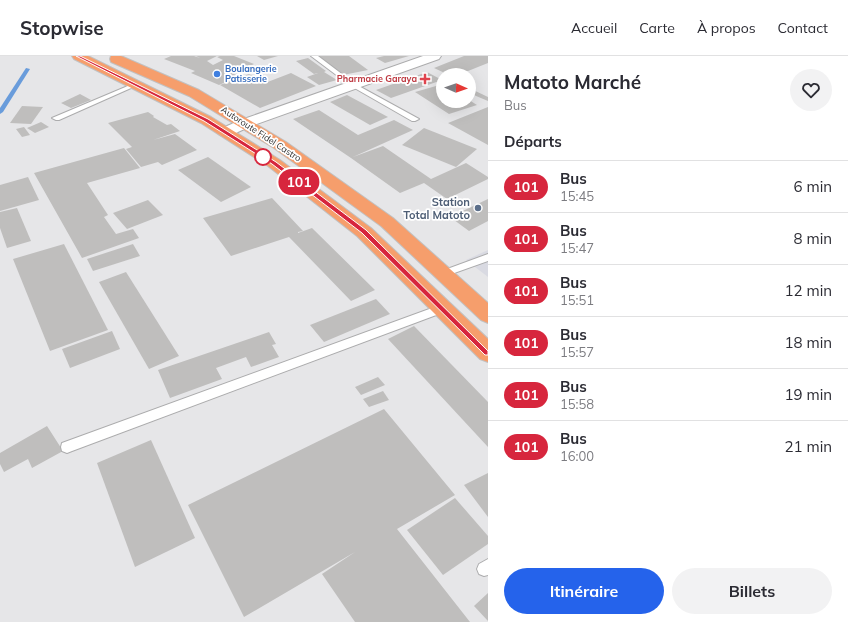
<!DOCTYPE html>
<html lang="fr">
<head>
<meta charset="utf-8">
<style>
  :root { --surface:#fff; --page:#f2f2f3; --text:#2b2b33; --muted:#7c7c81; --line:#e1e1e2; --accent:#2563eb }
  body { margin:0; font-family:Mulish,sans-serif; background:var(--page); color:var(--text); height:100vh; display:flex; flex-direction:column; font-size:15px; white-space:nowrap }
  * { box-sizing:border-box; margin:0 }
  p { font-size:13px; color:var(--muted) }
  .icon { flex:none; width:22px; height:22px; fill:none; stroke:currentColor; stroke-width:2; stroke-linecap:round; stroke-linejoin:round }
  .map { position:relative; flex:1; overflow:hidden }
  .side { display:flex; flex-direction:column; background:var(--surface); width:360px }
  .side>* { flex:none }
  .badge { padding:0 8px; border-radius:13px; font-size:14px; line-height:26px }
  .needle { width:26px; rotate:92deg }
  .controls { position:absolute; left:436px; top:12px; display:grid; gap:8px }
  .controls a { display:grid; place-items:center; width:40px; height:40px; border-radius:50%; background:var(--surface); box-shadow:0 4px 16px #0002; font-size:20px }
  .map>.badge { position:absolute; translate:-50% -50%; box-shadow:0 0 0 2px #fff }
  h2 { padding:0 16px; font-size:15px; line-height:36px }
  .round { display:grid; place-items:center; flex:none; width:42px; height:42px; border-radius:21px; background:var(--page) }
  .summary { display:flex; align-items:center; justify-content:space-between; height:68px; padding:0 16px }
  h1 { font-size:19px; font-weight:700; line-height:30px }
  .button { display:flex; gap:8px; margin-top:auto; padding:8px 16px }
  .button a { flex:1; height:46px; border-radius:24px; background:var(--accent); color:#fff; font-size:16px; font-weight:700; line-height:46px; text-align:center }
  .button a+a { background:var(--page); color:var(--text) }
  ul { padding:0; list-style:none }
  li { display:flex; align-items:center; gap:12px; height:52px; padding:0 16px; border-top:1px solid var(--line) }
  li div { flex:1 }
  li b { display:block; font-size:15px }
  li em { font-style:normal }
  li .badge { min-width:44px; font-weight:700; text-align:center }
  header { display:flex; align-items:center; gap:24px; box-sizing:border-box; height:56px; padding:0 20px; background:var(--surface); border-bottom:1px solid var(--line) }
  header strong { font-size:19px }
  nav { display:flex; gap:22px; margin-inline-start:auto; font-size:14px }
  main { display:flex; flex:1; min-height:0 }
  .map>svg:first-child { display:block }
  .built { fill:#d9dae2 }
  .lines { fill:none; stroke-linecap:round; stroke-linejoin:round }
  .stream { fill:#699cdb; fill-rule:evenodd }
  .building { fill:#bfbebd }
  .lane-casing { stroke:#acacad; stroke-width:2 }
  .street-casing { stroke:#acacad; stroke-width:2 }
  .highway-casing { stroke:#c1c1c1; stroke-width:2 }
  .lane { fill:#fff; fill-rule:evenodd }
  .street { fill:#fff; fill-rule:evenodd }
  .highway { fill:#f69e6c; fill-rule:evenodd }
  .line { fill:#d7263d; stroke:#fff }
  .shop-dot { fill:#3f7fe0; stroke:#fff; stroke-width:1.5 }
  .health-dot { fill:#e0444e; stroke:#fff; stroke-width:1.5 }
  .stop-dot { fill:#fff; stroke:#d7263d; stroke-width:2 }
  .service-dot { fill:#5c6f8a; stroke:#fff; stroke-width:1.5 }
  .labels { text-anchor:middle; stroke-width:3.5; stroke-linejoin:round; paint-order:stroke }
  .far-shop-label { font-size:9px; font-weight:bold; fill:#366cbe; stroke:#fff; text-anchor:start }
  .far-health-label { font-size:9px; font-weight:bold; fill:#be3a42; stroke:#fff; text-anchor:end }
  .far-street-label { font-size:9px; fill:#2f2f2f; stroke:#fff }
  .service-label { font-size:11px; font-weight:bold; fill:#4e5e75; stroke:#fff; text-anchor:end }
</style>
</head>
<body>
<header>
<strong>Stopwise</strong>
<nav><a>Accueil</a><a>Carte</a><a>À propos</a><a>Contact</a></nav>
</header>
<main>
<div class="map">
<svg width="488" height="566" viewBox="0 0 488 566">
  <rect width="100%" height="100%" fill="#e6e6e8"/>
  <polygon class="built" points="488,194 488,221 466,204"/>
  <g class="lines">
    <polygon class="stream" points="26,12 30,13 3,56 0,58 0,52"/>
  </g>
  <g class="building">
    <polygon points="171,0 194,0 200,2 196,0 217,0 207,5 213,9 223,4 217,1 220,0 234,0 254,8 234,18 239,20 219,29 191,17 195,15 164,3"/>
    <polygon points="257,0 278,0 264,4"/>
    <polygon points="318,0 349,0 368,14 343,19"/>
    <polygon points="384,0 409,0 385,7 376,2"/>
    <polygon points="464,0 488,0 488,7 458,19 449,19 434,12"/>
    <polygon points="308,2 326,15 324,16 337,24 319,29 307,21 318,17 314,18 296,5"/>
    <polygon points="427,16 442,24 391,42 376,34"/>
    <polygon points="291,17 316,30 260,52 220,29 249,18 265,27"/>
    <polygon points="443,28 443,45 469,44 477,49 449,58 415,36"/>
    <polygon points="469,32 488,41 488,45 469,37"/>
    <polygon points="80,38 91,44 71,52 61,47"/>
    <polygon points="347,39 388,61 370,69 330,46"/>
    <polygon points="22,50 43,51 31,68 10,67"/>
    <polygon points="488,51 488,89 448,67"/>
    <polygon points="319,54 358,79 394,64 413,74 353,101 383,90 431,123 466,107 488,121 488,123 447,143 424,127 400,137 351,102 293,63"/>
    <polygon points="148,56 154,60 153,61 167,69 171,68 180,75 153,84 175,78 197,94 162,109 158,106 141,111 126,93 132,91 108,67"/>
    <polygon points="41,66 49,71 35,77 27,72"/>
    <polygon points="24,71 30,79 22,81 16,73"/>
    <polygon points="424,72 477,93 456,111 402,89"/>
    <polygon points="124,92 140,112 87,127 108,159 104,161 116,178 133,173 139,182 82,202 34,117"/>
    <polygon points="208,101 251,131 221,146 178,114"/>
    <polygon points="28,121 39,144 0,155 0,129"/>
    <polygon points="272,142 303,175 298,176 298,177 312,172 375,234 351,245 289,181 231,200 203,162"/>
    <polygon points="488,143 488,165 469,175 450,161"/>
    <polygon points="148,144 163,159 127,173 113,157"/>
    <polygon points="17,152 31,185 7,192 0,172 0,156"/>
    <polygon points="64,188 108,274 50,295 13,203"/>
    <polygon points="133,188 140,200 93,215 87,203"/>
    <polygon points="126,216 179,300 149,313 99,226"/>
    <polygon points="376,243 390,258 324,286 310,269"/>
    <polygon points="414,270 488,346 488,391 388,283"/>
    <polygon points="112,275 120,293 70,312 62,293"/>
    <polygon points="269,276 276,288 272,289 279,301 251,311 246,301 216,312 222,323 170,342 158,314"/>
    <polygon points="378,321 385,329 361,339 355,331"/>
    <polygon points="383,335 389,344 369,351 363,343"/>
    <polygon points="384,353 455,439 397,473 470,566 355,566 322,518 355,496 244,561 188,449"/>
    <polygon points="47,370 63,395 32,412 28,403 4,416 0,408 0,397"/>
    <polygon points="151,384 195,482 135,511 97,407"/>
    <polygon points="488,417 488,461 464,429"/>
    <polygon points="455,442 488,480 488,488 443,519 407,474"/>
    <polygon points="488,537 488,565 474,550"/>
  </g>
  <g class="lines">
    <defs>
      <g id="lane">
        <polygon points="311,0 318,0 355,28 419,63 415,65 412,65 351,30"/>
        <polygon points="135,27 140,28 59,64 56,64 52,62"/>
        <polygon points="488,198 488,205 443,221 438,218 439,216"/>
        <polygon points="443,248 447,249 448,252 447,255 72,395 67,397 62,395 61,391 62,387"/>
        <polygon points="488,503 488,519 484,520 479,518 477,513 479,508"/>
      </g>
      <path id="street" d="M423,0H441L439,3L251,70C241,74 230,82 220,79L217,76L220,73L241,64Z"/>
      <g id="highway">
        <polygon points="72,0 88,0 211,61 280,104 371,172 488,283 488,306 480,303 357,180 268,110 201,67 74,3"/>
        <polygon points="111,0 121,0 199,34 286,86 393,162 488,247 488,267 481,264 381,170 274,92 189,40 111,6 110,3"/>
      </g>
    </defs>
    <use href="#lane" class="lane-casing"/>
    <use href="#street" class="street-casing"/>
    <use href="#highway" class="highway-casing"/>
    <use href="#lane" class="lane"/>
    <use href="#street" class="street"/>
    <use href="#highway" class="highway"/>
  </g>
  <polygon class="line" points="76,0 80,0 208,63 276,106 366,174 488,295 488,299 485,299 362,177 272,108 204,65"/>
  <circle class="shop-dot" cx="217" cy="18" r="4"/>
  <path class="health-dot" d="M423 17h4v4h4v4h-4v4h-4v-4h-4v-4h4z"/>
  <circle class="stop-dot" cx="263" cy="101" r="8"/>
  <circle class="service-dot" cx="478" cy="152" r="4"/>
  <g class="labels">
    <g class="far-shop-label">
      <text x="225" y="16">Boulangerie<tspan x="225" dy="10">Patisserie</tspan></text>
    </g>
    <g class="far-health-label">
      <text x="417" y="26">Pharmacie Garaya</text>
    </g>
    <g class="far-street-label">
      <text transform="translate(261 78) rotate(33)" y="3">Autoroute Fidel Castro</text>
    </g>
    <g class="service-label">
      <text x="470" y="150">Station<tspan x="470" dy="13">Total Matoto</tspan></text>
    </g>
  </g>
</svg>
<div class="controls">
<a><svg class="needle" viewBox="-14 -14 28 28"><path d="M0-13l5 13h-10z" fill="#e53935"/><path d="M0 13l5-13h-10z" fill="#7c7c81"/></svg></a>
</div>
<b class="badge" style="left:299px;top:126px;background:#d7263d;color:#fff">101</b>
</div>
<section class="side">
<div class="summary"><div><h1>Matoto Marché</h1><p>Bus</p></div><a class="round"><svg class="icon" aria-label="heart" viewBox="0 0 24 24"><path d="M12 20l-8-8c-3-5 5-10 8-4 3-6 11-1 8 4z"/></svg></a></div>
<h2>Départs</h2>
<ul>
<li><span class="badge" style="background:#d7263d;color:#fff">101</span><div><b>Bus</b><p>15:45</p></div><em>6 min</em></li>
<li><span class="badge" style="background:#d7263d;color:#fff">101</span><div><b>Bus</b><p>15:47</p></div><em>8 min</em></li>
<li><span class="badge" style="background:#d7263d;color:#fff">101</span><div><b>Bus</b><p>15:51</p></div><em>12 min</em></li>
<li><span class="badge" style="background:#d7263d;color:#fff">101</span><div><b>Bus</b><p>15:57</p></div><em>18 min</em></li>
<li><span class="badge" style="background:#d7263d;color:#fff">101</span><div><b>Bus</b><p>15:58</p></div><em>19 min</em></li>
<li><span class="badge" style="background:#d7263d;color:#fff">101</span><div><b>Bus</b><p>16:00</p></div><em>21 min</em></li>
</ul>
<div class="button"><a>Itinéraire</a><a>Billets</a></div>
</section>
</main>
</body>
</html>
